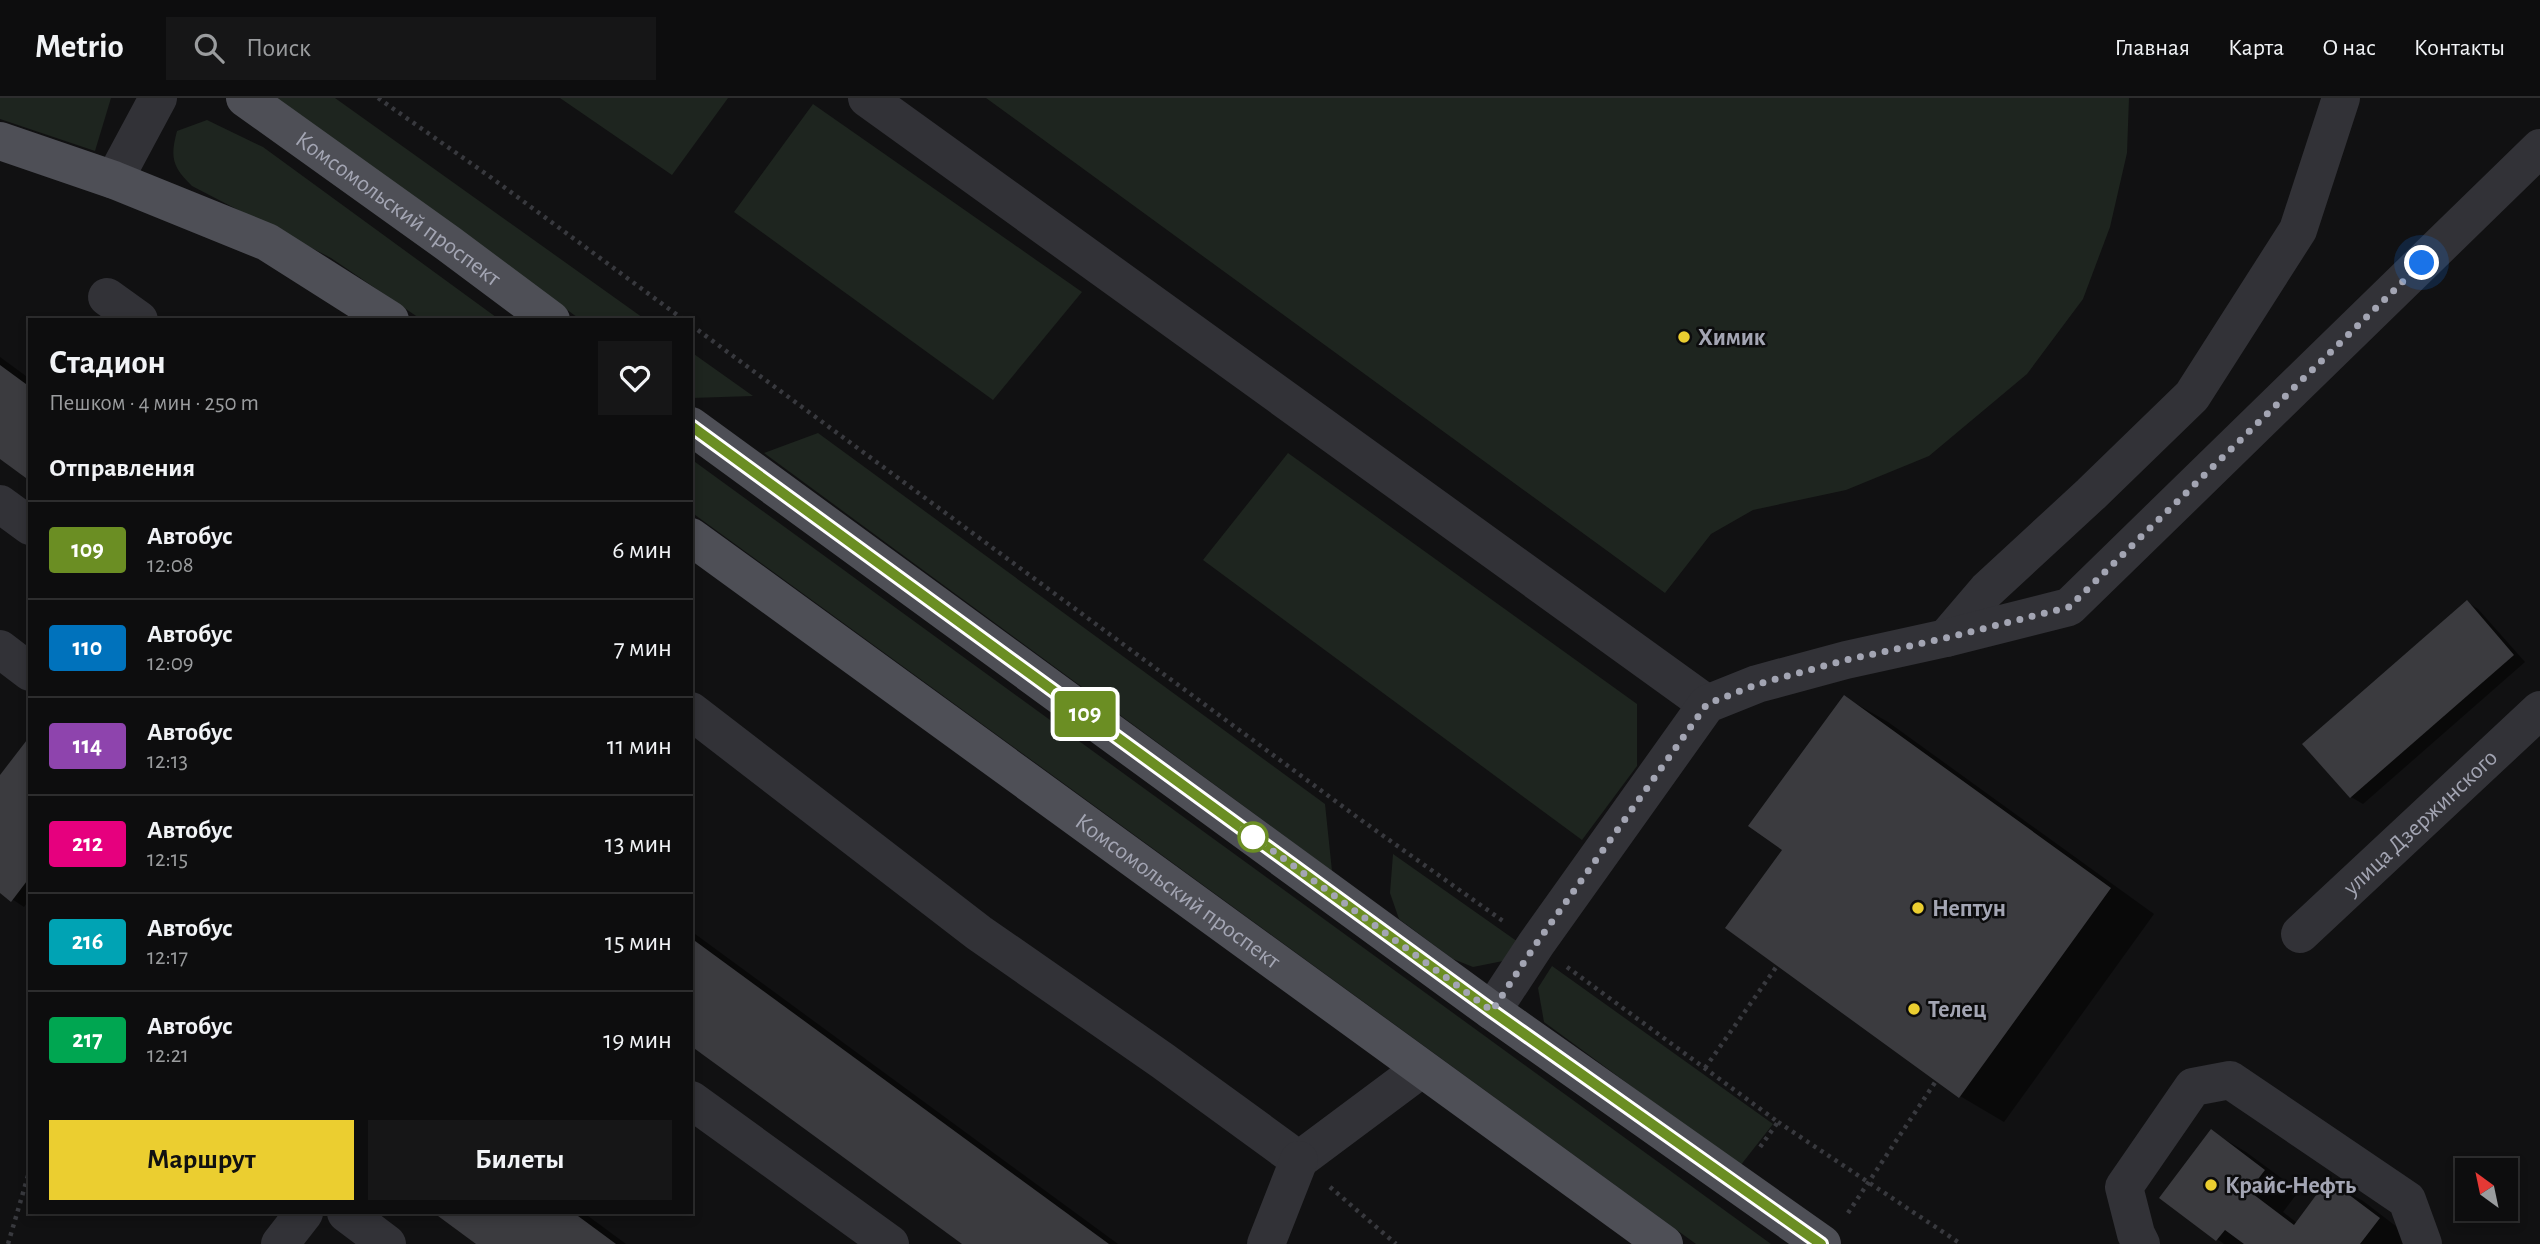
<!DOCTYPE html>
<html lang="ru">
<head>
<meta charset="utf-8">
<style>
  :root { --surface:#0d0d0e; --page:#161617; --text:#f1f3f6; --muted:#9a9c9e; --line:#2d2d2e; --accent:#ebce30 }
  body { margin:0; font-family:"Alegreya Sans",sans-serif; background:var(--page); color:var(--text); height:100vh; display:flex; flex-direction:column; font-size:26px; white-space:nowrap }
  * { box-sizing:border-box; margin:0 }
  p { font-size:23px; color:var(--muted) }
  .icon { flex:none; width:38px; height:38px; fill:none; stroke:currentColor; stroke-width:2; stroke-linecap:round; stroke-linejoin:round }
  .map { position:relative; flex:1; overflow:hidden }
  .drawer { position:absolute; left:28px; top:220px; width:665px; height:896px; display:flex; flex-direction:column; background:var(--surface); border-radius:0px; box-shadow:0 4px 10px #0003,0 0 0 2px var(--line) }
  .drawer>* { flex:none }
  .badge { padding:0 14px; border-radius:5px; font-size:24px; line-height:46px }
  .needle { width:46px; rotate:327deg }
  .fabs { position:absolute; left:2455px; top:1060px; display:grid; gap:14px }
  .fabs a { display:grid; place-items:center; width:63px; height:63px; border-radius:0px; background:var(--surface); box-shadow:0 4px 10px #0003,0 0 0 2px var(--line); font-size:35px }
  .you { position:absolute; width:35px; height:35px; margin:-18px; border:5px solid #fff; border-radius:50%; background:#1a73e8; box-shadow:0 0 0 10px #1a73e833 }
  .map>.badge { position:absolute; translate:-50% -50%; box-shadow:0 0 0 4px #fff }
  h2 { padding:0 21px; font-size:26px; line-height:63px }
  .round { display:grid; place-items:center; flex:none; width:74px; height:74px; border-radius:0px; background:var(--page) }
  .overview { display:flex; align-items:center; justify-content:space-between; height:119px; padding:0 21px }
  h1 { font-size:33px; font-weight:600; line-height:52px }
  .primary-button { display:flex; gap:14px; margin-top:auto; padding:14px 21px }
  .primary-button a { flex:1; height:80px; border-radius:0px; background:var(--accent); color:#111; font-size:28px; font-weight:600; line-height:80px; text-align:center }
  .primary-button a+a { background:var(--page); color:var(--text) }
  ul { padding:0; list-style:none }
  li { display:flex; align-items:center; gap:21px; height:98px; padding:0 21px; border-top:2px solid var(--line) }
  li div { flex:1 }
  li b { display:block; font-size:26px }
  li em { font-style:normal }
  li .badge { min-width:77px; font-weight:700; text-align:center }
  header { display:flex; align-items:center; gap:42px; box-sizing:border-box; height:98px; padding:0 35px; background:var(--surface); border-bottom:2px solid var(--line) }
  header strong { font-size:33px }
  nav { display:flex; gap:38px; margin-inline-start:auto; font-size:24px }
  .search { width:490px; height:63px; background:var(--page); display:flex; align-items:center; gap:18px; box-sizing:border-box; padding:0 24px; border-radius:0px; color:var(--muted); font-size:26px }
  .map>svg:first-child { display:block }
  .green { fill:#1e251f }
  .shadow { fill:#0007 }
  .building { fill:#3b3b3f }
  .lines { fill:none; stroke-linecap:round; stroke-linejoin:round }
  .path { stroke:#38393e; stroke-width:4.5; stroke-dasharray:3.5 5; stroke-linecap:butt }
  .minor { stroke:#323237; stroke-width:38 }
  .major { stroke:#4e4f56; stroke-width:38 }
  .line-casing { stroke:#fff; stroke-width:16 }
  .line { stroke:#6b8e23; stroke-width:10 }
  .walk { stroke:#a3a5b3; stroke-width:7; stroke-dasharray:0 12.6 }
  .poi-dot { fill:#ebce30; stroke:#0c0c0d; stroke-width:2.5 }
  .stop-dot { fill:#fff; stroke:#6b8e23; stroke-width:3.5 }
  .labels { text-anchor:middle; stroke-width:5; stroke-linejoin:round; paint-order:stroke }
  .street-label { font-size:24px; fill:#a3a5b3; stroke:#0c0c0d }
  .poi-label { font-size:24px; font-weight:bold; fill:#a3a5b3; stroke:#0c0c0d; text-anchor:start }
</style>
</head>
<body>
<header>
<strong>Metrio</strong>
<div class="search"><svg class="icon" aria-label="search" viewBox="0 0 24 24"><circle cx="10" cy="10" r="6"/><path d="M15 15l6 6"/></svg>Поиск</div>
<nav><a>Главная</a><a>Карта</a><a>О нас</a><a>Контакты</a></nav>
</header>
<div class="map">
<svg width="2540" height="1146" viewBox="0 0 2540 1146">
  <rect width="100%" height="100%" fill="#111112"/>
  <g class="green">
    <polygon points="0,0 111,0 95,53 0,21"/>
    <polygon points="276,0 335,0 646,222 581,222"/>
    <polygon points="560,0 728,0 672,77"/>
    <polygon points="986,0 2129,0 2127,55 2110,129 2083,201 2027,276 1929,358 1846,392 1753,412 1711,436 1665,495"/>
    <polygon points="813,6 1082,194 993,302 734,114"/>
    <path d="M207,22L263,49L500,222H422L331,160L192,88C172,69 170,59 177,33Z"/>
    <polygon points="691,254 753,298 691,300"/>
    <polygon points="818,335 1325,706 1332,773 764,355"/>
    <polygon points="1288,355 1637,606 1637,668 1582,742 1203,462"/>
    <polygon points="691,361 1771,1146 1696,1146 691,414"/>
    <polygon points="1393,756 1518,844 1503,863 1473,869 1453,861 1399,821 1390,795"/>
    <polygon points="1552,868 1773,1026 1740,1068 1544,924 1538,890"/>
  </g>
  <g class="shadow">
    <polygon points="0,259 30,281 30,381 0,359"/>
    <polygon points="2467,504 2478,511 2525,564 2363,706 2351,699 2304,646"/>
    <polygon points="1844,599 1888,624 2154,816 2004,1024 1960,998 1784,752"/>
    <polygon points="30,641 30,801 24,809 0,793 0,680"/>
    <polygon points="691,833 1118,1146 965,1146 691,946"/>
    <polygon points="2212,1034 2246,1054 2299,1093 2283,1114 2297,1125 2328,1083 2363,1103 2414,1142 2410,1146 2224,1146 2161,1100"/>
    <polygon points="437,1115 584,1115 626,1146 479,1146"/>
  </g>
  <g class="building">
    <polygon points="0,267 30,289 30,383 0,361"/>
    <polygon points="2467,502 2514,557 2350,700 2302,646"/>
    <polygon points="1844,597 2111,790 1959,1000 1725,830 1782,752 1748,728"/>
    <polygon points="30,638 30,779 11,804 0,795 0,677"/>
    <polygon points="691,840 1109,1146 962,1146 691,948"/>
    <polygon points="2211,1031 2265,1072 2249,1093 2294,1127 2328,1081 2380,1120 2360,1146 2244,1146 2225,1132 2216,1143 2159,1100"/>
    <polygon points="434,1115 574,1115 616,1146 476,1146"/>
  </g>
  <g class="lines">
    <g class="path">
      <polyline points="378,0 489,78 684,222"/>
      <polyline points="691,227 1361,722 1503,823"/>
      <polyline points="1567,869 1778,1024 1758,1052"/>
      <polyline points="1705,970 1777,868"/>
      <polyline points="1778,1024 1961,1146"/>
      <polyline points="1330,1089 1396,1146"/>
      <polyline points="1848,1115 1936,983"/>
      <polyline points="8,1146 30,1071"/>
    </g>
    <g class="minor">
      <polyline points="867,0 1707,606"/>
      <polyline points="114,82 158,0"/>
      <polyline points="107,199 139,222"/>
      <polyline points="0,406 30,428"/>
      <polyline points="1946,540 1987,492 2091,396 2192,298 2298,132 2341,0"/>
      <polyline points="0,551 30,574"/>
      <polyline points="691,613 979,835 1163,963 1299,1062 1421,971"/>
      <path id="s1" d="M2300,836L2540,612"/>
      <polyline points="1492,913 1536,846 1707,606 1757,586 1846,562 1946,540 2069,509 2540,50"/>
      <polyline points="691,1002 890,1146"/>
      <polyline points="346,1115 387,1146"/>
      <polyline points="280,1146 304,1115"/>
      <polyline points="1266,1146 1299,1062"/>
      <polyline points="2141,1146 2136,1136 2124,1089 2193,989 2230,982 2407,1102 2423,1146"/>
    </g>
    <g class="major">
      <path id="s2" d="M245,0L449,146L551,222"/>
      <polyline points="0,43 114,82 267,144 390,222"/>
      <polyline points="691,328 1492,913 1822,1146"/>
      <path id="s3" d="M691,439L1664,1146"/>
    </g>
  </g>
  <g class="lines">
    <defs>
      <polyline id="line" points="691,328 1492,913 1821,1146"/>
    </defs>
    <use href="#line" class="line-casing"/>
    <use href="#line" class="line"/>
    <polyline class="walk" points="1253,739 1243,731 1492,913 1536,846 1707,606 1758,586 1846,562 1946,540 2069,509 2422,165"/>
  </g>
  <g class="poi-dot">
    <circle cx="1684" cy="239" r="7"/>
    <circle cx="1918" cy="810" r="7"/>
    <circle cx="1914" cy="911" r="7"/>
    <circle cx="2211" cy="1087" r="7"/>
  </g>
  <circle class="stop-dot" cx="1253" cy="739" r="14"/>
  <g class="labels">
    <g class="street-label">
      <text dy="8" stroke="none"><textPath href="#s2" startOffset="189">Комсомольский проспект</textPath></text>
      <text dy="8" stroke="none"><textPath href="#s1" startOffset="164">улица Дзержинского</textPath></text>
      <text dy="8" stroke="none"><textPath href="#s3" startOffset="602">Комсомольский проспект</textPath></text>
    </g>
    <g class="poi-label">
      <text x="1698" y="247">Химик</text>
      <text x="1932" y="818">Нептун</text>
      <text x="1928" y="919">Телец</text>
      <text x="2225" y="1095">Крайс-Нефть</text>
    </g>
  </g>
</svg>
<div class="fabs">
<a><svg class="needle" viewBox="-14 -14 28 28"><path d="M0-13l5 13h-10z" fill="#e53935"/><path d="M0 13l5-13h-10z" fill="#9a9c9e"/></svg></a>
</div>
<div class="you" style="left:2422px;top:165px"></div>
<b class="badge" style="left:1085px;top:616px;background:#6b8e23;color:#fff">109</b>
<section class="drawer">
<div class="overview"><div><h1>Стадион</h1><p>Пешком · 4 мин · 250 m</p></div><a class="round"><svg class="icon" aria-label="heart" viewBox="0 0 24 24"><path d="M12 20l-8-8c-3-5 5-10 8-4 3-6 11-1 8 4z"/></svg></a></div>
<h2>Отправления</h2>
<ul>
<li><span class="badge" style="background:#6b8e23;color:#fff">109</span><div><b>Автобус</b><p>12:08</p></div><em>6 мин</em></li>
<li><span class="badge" style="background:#0072bc;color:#fff">110</span><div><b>Автобус</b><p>12:09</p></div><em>7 мин</em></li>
<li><span class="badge" style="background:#8e44ad;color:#fff">114</span><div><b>Автобус</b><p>12:13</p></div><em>11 мин</em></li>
<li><span class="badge" style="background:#e6007e;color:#fff">212</span><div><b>Автобус</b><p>12:15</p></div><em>13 мин</em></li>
<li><span class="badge" style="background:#00a3b4;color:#fff">216</span><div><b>Автобус</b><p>12:17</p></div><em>15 мин</em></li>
<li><span class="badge" style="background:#00a651;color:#fff">217</span><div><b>Автобус</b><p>12:21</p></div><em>19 мин</em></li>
</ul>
<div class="primary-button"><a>Маршрут</a><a>Билеты</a></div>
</section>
</div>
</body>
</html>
